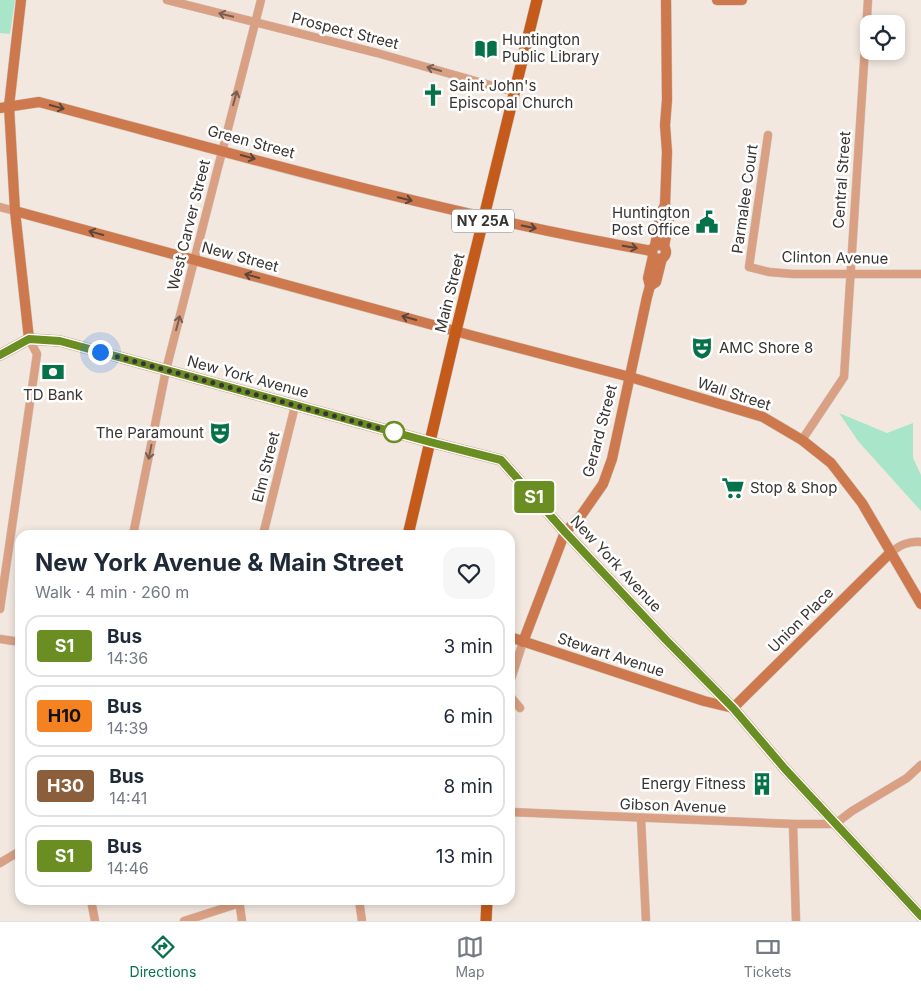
<!DOCTYPE html>
<html lang="en">
<head>
<meta charset="utf-8">
<style>
  :root { --surface:#fff; --page:#f6f6f7; --text:#1f2937; --muted:#747a83; --line:#e0e1e3; --accent:#06724a }
  body { margin:0; font-family:Inter,sans-serif; background:var(--page); color:var(--text); height:100vh; display:flex; flex-direction:column; font-size:19px; white-space:nowrap }
  * { box-sizing:border-box; margin:0 }
  p { font-size:16px; color:var(--muted) }
  .icon { flex:none; width:28px; height:28px; fill:none; stroke:currentColor; stroke-width:2; stroke-linecap:round; stroke-linejoin:round }
  .map { position:relative; flex:1; overflow:hidden }
  .panel { position:absolute; left:15px; top:530px; width:500px; height:375px; display:flex; flex-direction:column; background:var(--surface); border-radius:15px; box-shadow:0 2px 8px #0003 }
  .panel>* { flex:none }
  .badge { padding:0 10px; border-radius:4px; font-size:18px; line-height:32px }
  .buttons { position:absolute; left:860px; top:15px; display:grid; gap:10px }
  .buttons a { display:grid; place-items:center; width:45px; height:45px; border-radius:10px; background:var(--surface); box-shadow:0 2px 8px #0003; font-size:25px }
  .you { position:absolute; width:25px; height:25px; margin:-12px; border:4px solid #fff; border-radius:50%; background:#1a73e8; box-shadow:0 0 0 8px #1a73e833 }
  .map>.badge { position:absolute; translate:-50% -50%; box-shadow:0 0 0 2px #fff }
  .round { display:grid; place-items:center; flex:none; width:52px; height:52px; border-radius:15px; background:var(--page) }
  .overview { display:flex; align-items:center; justify-content:space-between; height:85px; padding:0 20px }
  h1 { font-size:24px; font-weight:700; line-height:38px }
  ul { padding:0; list-style:none }
  li { display:flex; align-items:center; gap:15px; height:62px; margin:0 10px 8px; padding:0 10px; border:2px solid var(--line); border-radius:15px }
  li div { flex:1 }
  li b { display:block; font-size:19px }
  li em { font-style:normal }
  li .badge { min-width:55px; font-weight:700; text-align:center }
  .tab-bar { display:flex; justify-content:space-around; align-items:center; height:70px; border-top:1px solid var(--line); background:var(--surface); font-size:14px; color:var(--muted) }
  .tab-bar a { display:grid; justify-items:center; gap:2px }
  .tab-bar .selected { color:var(--accent) }
  .map>svg:first-child { display:block }
  .green { fill:#a9e6c9 }
  .lines { fill:none; stroke-linecap:round; stroke-linejoin:round }
  .street-casing { stroke:#cdc4bd; stroke-width:9 }
  .secondary-casing { stroke:#cdc4bd; stroke-width:11 }
  .primary-casing { stroke:#cdc4bd; stroke-width:12 }
  .street { stroke:#daa083; stroke-width:8 }
  .secondary { stroke:#ce794d; stroke-width:10 }
  .primary { stroke:#c45b1a; stroke-width:11 }
  .oneway { stroke:#795f52 }
  .oneway2 { stroke:#5e4538 }
  .line-casing { stroke:#fff; stroke-width:11 }
  .line { stroke:#6b8e23; stroke-width:8 }
  .walk { stroke:#383431; stroke-width:5; stroke-dasharray:0 9 }
  .stop-dot { fill:#fff; stroke:#6b8e23; stroke-width:2.5 }
  .labels { text-anchor:middle; stroke-width:5; stroke-linejoin:round; paint-order:stroke }
  .shield { fill:#fff; stroke:#74716f; stroke-width:1 }
  .shield-label { font-size:14px; font-weight:bold; fill:#383431 }
  .street-label { font-size:15px; fill:#383431; stroke:#fff }
  .poi-label { font-size:15px; fill:#383431; stroke:#fff; text-anchor:start }
</style>
</head>
<body>
<div class="map">
<svg width="921" height="921" viewBox="0 0 921 921">
  <rect width="100%" height="100%" fill="#f2e8e0"/>
  <g class="green">
    <polygon points="0,0 15,0 10,34 0,33"/>
    <polygon points="839,413 887,433 913,423 913,458 921,475 921,511 858,441"/>
  </g>
  <g class="lines">
    <defs>
      <g id="street">
        <polyline points="167,0 377,53 514,92"/>
        <polyline points="768,135 749,267 769,272 793,274 921,274"/>
        <polyline points="0,207 15,211"/>
        <polyline points="802,440 844,377 868,0"/>
        <polyline points="133,535 166,370 261,0"/>
        <polyline points="263,535 295,406"/>
        <path d="M890,553C900,545 908,541 921,542"/>
        <polyline points="0,609 37,354 29,339"/>
        <polyline points="0,639 20,642"/>
        <polyline points="510,682 523,642"/>
        <polyline points="510,696 520,708"/>
        <polyline points="510,812 793,824 835,824 852,811 907,778 921,765"/>
        <polyline points="641,819 646,921"/>
        <polyline points="793,824 796,921"/>
        <polyline points="0,863 20,851"/>
        <polyline points="91,900 95,921"/>
        <polyline points="239,900 242,921"/>
        <polyline points="359,900 362,921"/>
        <polyline points="184,921 240,903"/>
      </g>
      <g id="secondary">
        <polyline points="21,0 9,106 15,211 29,339"/>
        <polyline points="717,0 742,0"/>
        <path d="M0,108L39,102C242,156 445,215 652,251"/>
        <polyline points="15,211 477,337 630,377 763,417 802,440 831,463 862,503 921,604"/>
        <circle cx="659" cy="252" r="7"/>
        <polyline points="655,246 661,213 665,205 667,152 665,125 667,100 666,0"/>
        <polyline points="664,247 670,213 665,205"/>
        <polyline points="650,286 656,282 662,258"/>
        <polyline points="510,637 704,701 733,708 890,553"/>
        <polyline points="523,642 565,532 580,517 603,484 612,459 647,297 650,286 648,278 653,256"/>
      </g>
      <g id="primary">
        <polyline points="0,355 29,339 60,341 430,442 501,460 565,532 666,640 733,708 785,769 921,916"/>
        <polyline points="408,535 456,331 537,0"/>
        <polyline points="486,921 487,900"/>
      </g>
    </defs>
    <use href="#street" class="street-casing"/>
    <use href="#secondary" class="secondary-casing"/>
    <use href="#primary" class="primary-casing"/>
    <use href="#street" class="street"/>
    <use href="#secondary" class="secondary"/>
    <use href="#primary" class="primary"/>
  </g>
  <defs><path id="oneway-shaft" d="M-6 0H5M1.5-3L5.5 0L1.5 3" fill="none" stroke-width="1.6" stroke-linecap="round" stroke-linejoin="round" transform="scale(1.25)"/></defs>
  <g class="oneway">
    <use href="#oneway-shaft" transform="translate(226 15) rotate(-166)"/>
    <use href="#oneway-shaft" transform="translate(434 69) rotate(-164)"/>
    <use href="#oneway-shaft" transform="translate(235 98) rotate(-75)"/>
    <use href="#oneway-shaft" transform="translate(178 323) rotate(-75)"/>
    <use href="#oneway-shaft" transform="translate(150 452) rotate(101)"/>
  </g>
  <g class="oneway2">
    <use href="#oneway-shaft" transform="translate(57 107) rotate(15)"/>
    <use href="#oneway-shaft" transform="translate(248 157) rotate(15)"/>
    <use href="#oneway-shaft" transform="translate(405 199) rotate(14)"/>
    <use href="#oneway-shaft" transform="translate(529 227) rotate(12)"/>
    <use href="#oneway-shaft" transform="translate(96 233) rotate(-165)"/>
    <use href="#oneway-shaft" transform="translate(630 247) rotate(10)"/>
    <use href="#oneway-shaft" transform="translate(252 276) rotate(-165)"/>
    <use href="#oneway-shaft" transform="translate(409 318) rotate(-164)"/>
  </g>
  <g class="lines">
    <defs>
      <polyline id="line" points="0,355 29,339 60,341 430,442 501,460 565,532 666,640 733,708 785,769 921,916"/>
    </defs>
    <use href="#line" class="line-casing"/>
    <use href="#line" class="line"/>
    <polyline class="walk" points="100,352 400,434 394,432"/>
  </g>
  <defs>
    <symbol id="library-bare" viewBox="-9 -9 18 18"><path d="M-6-4Q-3-5.5-.7-3.5V5Q-3 3-6 4ZM6-4Q3-5.5 .7-3.5V5Q3 3 6 4Z" fill="#06724a" stroke="#fff" stroke-width="2.5" paint-order="stroke"/></symbol>
    <symbol id="church-bare" viewBox="-9 -9 18 18"><path d="M-1.2-6h2.4v3.5h3.3v2.4h-3.3V6h-2.4V-.1h-3.3v-2.4h3.3Z" fill="#06724a" stroke="#fff" stroke-width="2.5" paint-order="stroke"/></symbol>
    <symbol id="civic-bare" viewBox="-9 -9 18 18"><path d="M-.6-6.5H3V-4.5H.6V-3L4-1V1h2V6H-6V1h2V-1L-.6-3ZM-1.2 2.5V6h2.4V2.5Z" fill="#06724a" stroke="#fff" stroke-width="2.5" paint-order="stroke"/></symbol>
    <symbol id="theatre-bare" viewBox="-9 -9 18 18"><path d="M-5-5.5Q0-4 5-5.5V0Q5 5 0 6Q-5 5-5 0ZM-3.3-2.5H-1v1.5H-3.3ZM1-2.5H3.3v1.5H1ZM-2.8 1Q0 5.5 2.8 1Z" fill="#06724a" stroke="#fff" stroke-width="2.5" paint-order="stroke"/></symbol>
    <symbol id="bank-bare" viewBox="-9 -9 18 18"><path d="M-6-4H6V4H-6ZM0-2.3a2.3 2.3 0 1 0 0 4.6a2.3 2.3 0 1 0 0-4.6Z" fill="#06724a" stroke="#fff" stroke-width="2.5" paint-order="stroke"/></symbol>
    <symbol id="supermarket-bare" viewBox="-9 -9 18 18"><path d="M-6-5.5h2.5l.6 2H6L4.5 2H-2.5L-4.4-4H-6ZM-1.5 3.2a1.3 1.3 0 1 0 .1 0ZM3 3.2a1.3 1.3 0 1 0 .1 0Z" fill="#06724a" stroke="#fff" stroke-width="2.5" paint-order="stroke"/></symbol>
    <symbol id="building-bare" viewBox="-9 -9 18 18"><path d="M-4-6H4V6H1V3H-1V6H-4ZM-2.5-4.3h1.7v1.8h-1.7ZM.8-4.3h1.7v1.8H.8ZM-2.5-1h1.7V.8h-1.7ZM.8-1h1.7V.8H.8Z" fill="#06724a" stroke="#fff" stroke-width="2.5" paint-order="stroke"/></symbol>
  </defs>
  <g fill-rule="evenodd">
    <use href="#library-bare" x="470" y="33" width="32" height="32"/>
    <use href="#church-bare" x="417" y="79" width="32" height="32"/>
    <use href="#civic-bare" x="691" y="206" width="32" height="32"/>
    <use href="#theatre-bare" x="686" y="332" width="32" height="32"/>
    <use href="#bank-bare" x="37" y="356" width="32" height="32"/>
    <use href="#theatre-bare" x="204" y="417" width="32" height="32"/>
    <use href="#supermarket-bare" x="717" y="472" width="32" height="32"/>
    <use href="#building-bare" x="746" y="768" width="32" height="32"/>
  </g>
  <circle class="stop-dot" cx="394" cy="432" r="10"/>
  <g class="labels">
    <rect class="shield" x="452" y="209.5" width="62" height="23" rx="4"/>
    <g class="shield-label">
      <text x="483" y="226">NY 25A</text>
    </g>
    <g class="street-label">
      <text transform="translate(345 31) rotate(14)" y="5">Prospect Street</text>
      <text transform="translate(251 142) rotate(15)" y="5">Green Street</text>
      <text transform="translate(842 180) rotate(-86)" y="5">Central Street</text>
      <text transform="translate(745 199) rotate(-82)" y="5">Parmalee Court</text>
      <text transform="translate(189 225) rotate(-76)" y="5">West Carver Street</text>
      <text transform="translate(240 257) rotate(15)" y="5">New Street</text>
      <text transform="translate(835 258) rotate(1)" y="5">Clinton Avenue</text>
      <text transform="translate(450 293) rotate(-76)" y="5">Main Street</text>
      <text transform="translate(248 377) rotate(15)" y="5">New York Avenue</text>
      <text transform="translate(734 394) rotate(18)" y="5">Wall Street</text>
      <text transform="translate(600 431) rotate(-75)" y="5">Gerard Street</text>
      <text transform="translate(266 467) rotate(-76)" y="5">Elm Street</text>
      <text transform="translate(616 564) rotate(47)" y="5">New York Avenue</text>
      <text transform="translate(801 620) rotate(-45)" y="5">Union Place</text>
      <text transform="translate(611 655) rotate(18)" y="5">Stewart Avenue</text>
      <text transform="translate(673 806) rotate(2)" y="5">Gibson Avenue</text>
    </g>
    <g class="poi-label">
      <text x="502" y="45">Huntington<tspan x="502" dy="17">Public Library</tspan></text>
      <text x="449" y="91">Saint John's<tspan x="449" dy="17">Episcopal Church</tspan></text>
      <text x="690" y="218" text-anchor="end">Huntington<tspan x="690" dy="17">Post Office</tspan></text>
      <text x="719" y="353">AMC Shore 8</text>
      <text x="53" y="400" text-anchor="middle">TD Bank</text>
      <text x="204" y="438" text-anchor="end">The Paramount</text>
      <text x="750" y="493">Stop &amp; Shop</text>
      <text x="746" y="789" text-anchor="end">Energy Fitness</text>
    </g>
  </g>
</svg>
<div class="buttons">
<a><svg class="icon" aria-label="locate" viewBox="0 0 24 24"><circle cx="12" cy="12" r="6"/><path d="M12 2v4M12 18v4M2 12h4M18 12h4"/></svg></a>
</div>
<div class="you" style="left:100px;top:352px"></div>
<b class="badge" style="left:534px;top:497px;background:#6b8e23;color:#fff">S1</b>
<section class="panel">
<div class="overview"><div><h1>New York Avenue &amp; Main Street</h1><p>Walk · 4 min · 260 m</p></div><a class="round"><svg class="icon" aria-label="heart" viewBox="0 0 24 24"><path d="M12 20l-8-8c-3-5 5-10 8-4 3-6 11-1 8 4z"/></svg></a></div>
<ul>
<li><span class="badge" style="background:#6b8e23;color:#fff">S1</span><div><b>Bus</b><p>14:36</p></div><em>3 min</em></li>
<li><span class="badge" style="background:#f58220;color:#111">H10</span><div><b>Bus</b><p>14:39</p></div><em>6 min</em></li>
<li><span class="badge" style="background:#8b5e3c;color:#fff">H30</span><div><b>Bus</b><p>14:41</p></div><em>8 min</em></li>
<li><span class="badge" style="background:#6b8e23;color:#fff">S1</span><div><b>Bus</b><p>14:46</p></div><em>13 min</em></li>
</ul>
</section>
</div>
<nav class="tab-bar">
<a class="selected"><svg class="icon" aria-label="directions" viewBox="0 0 24 24"><path d="M12 3l9 9-9 9-9-9zM9 14v-3h6M13 9l2 2-2 2"/></svg>Directions</a>
<a><svg class="icon" aria-label="map" viewBox="0 0 24 24"><path d="M3 6l6-2 6 2 6-2v14l-6 2-6-2-6 2zM9 4v14M15 6v14"/></svg>Map</a>
<a><svg class="icon" aria-label="tickets" viewBox="0 0 24 24"><path d="M3 7h18v10H3zM15 7v10"/></svg>Tickets</a>
</nav>
</body>
</html>
